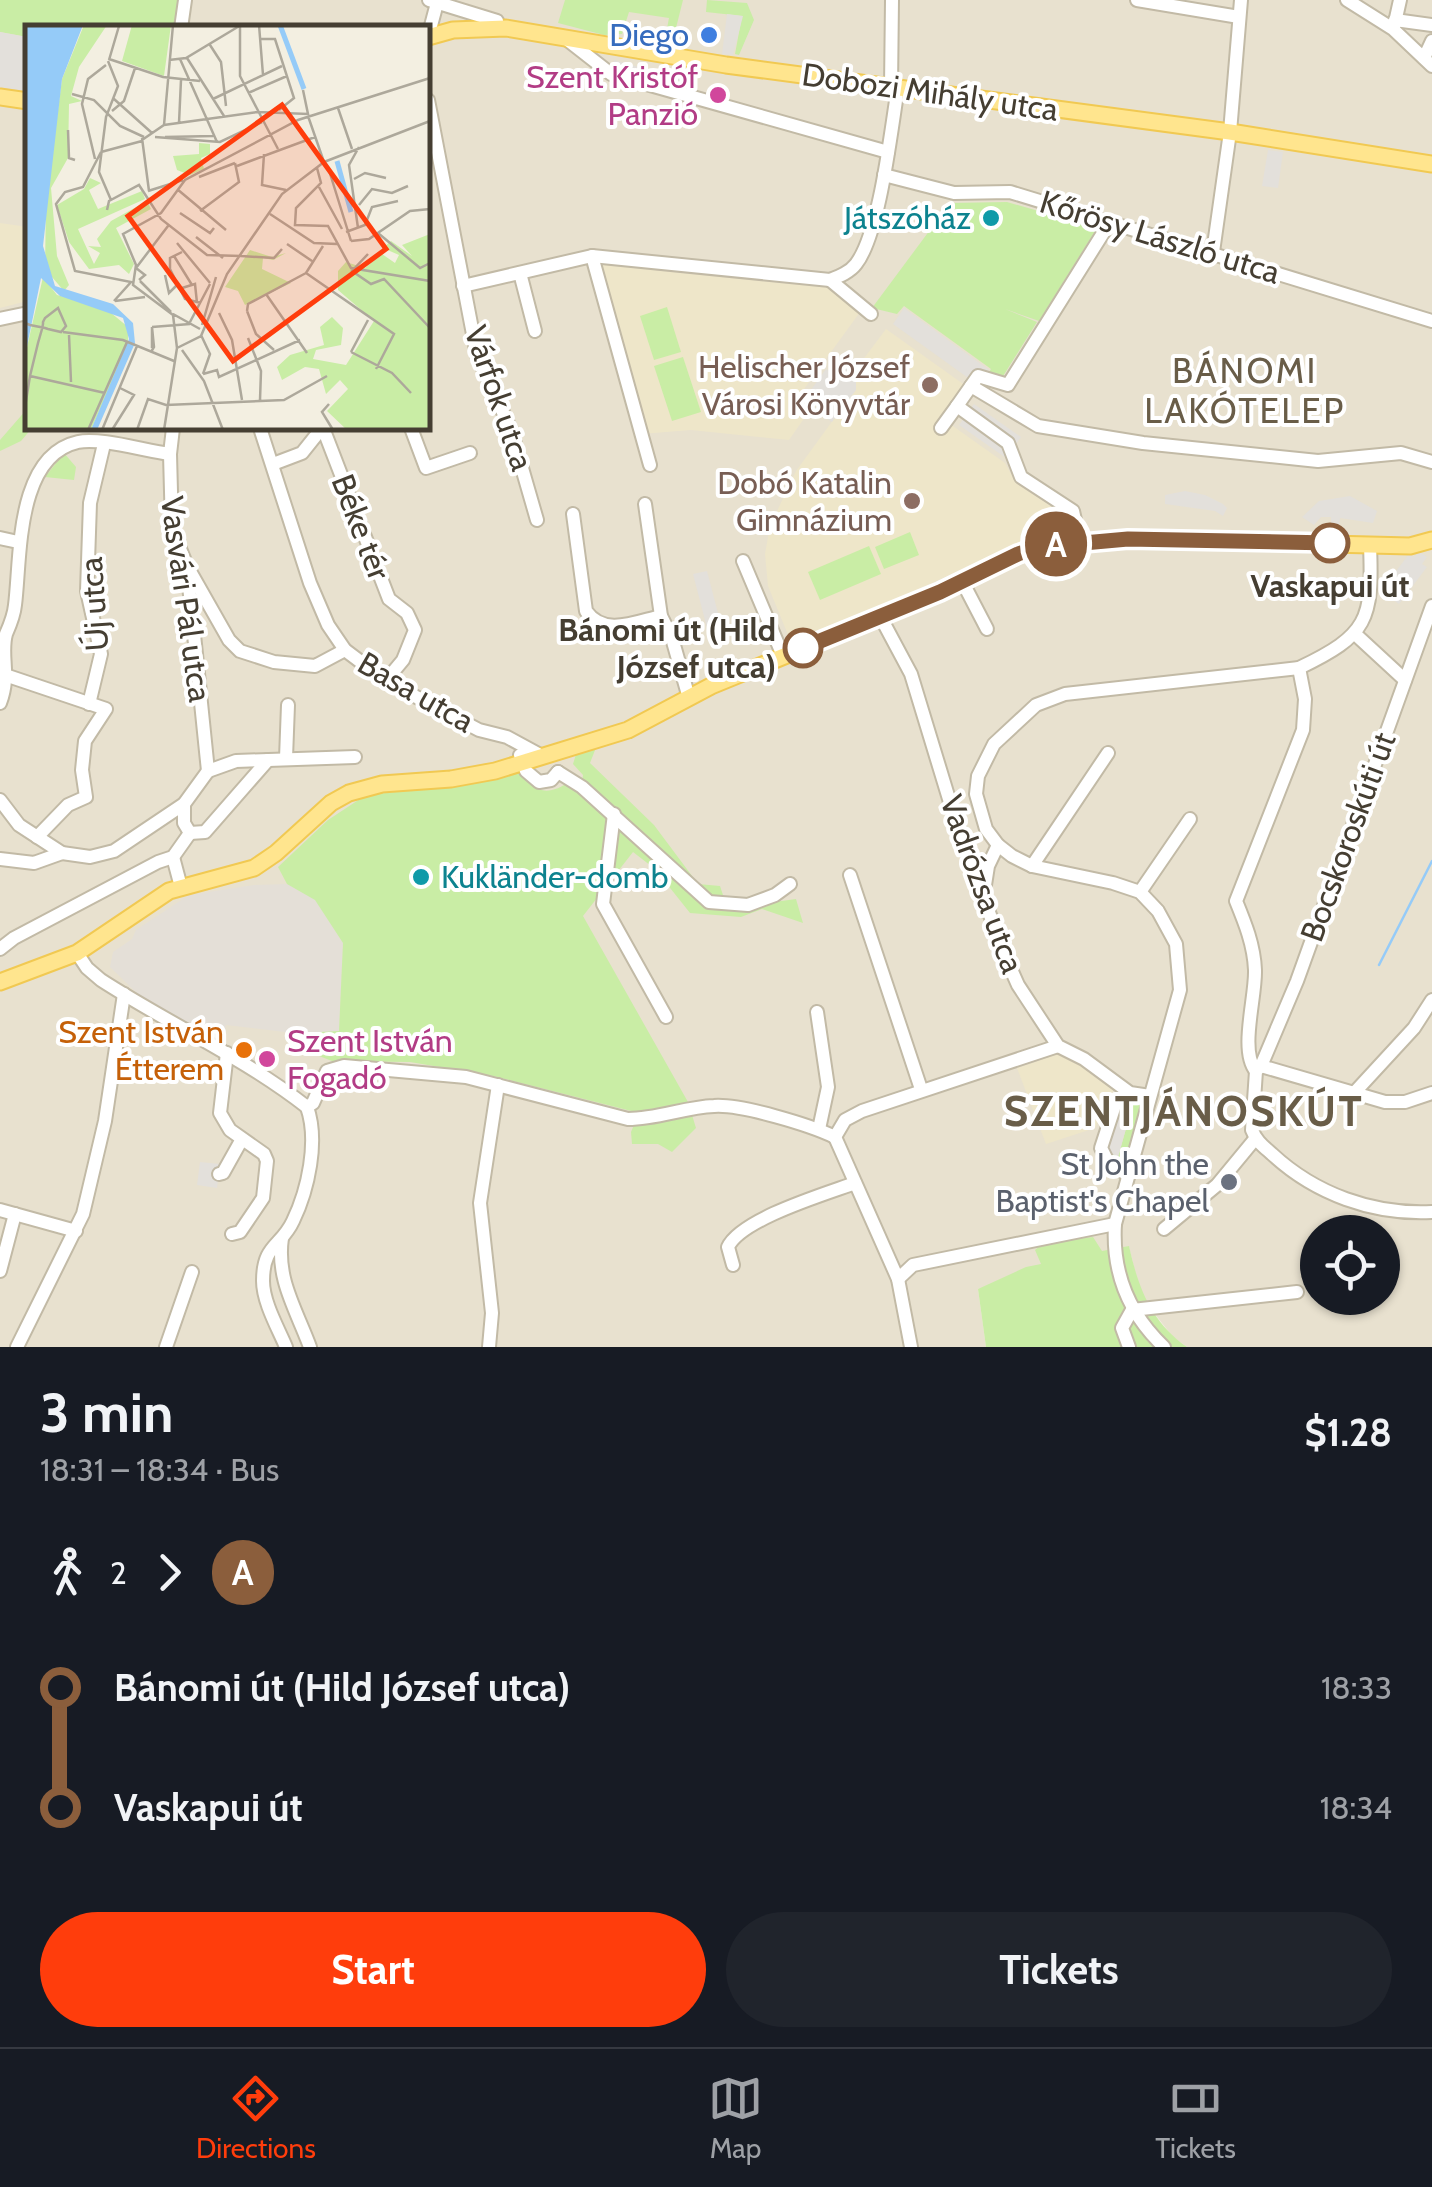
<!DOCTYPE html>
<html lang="en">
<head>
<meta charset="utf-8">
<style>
  :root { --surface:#171b24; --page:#20242c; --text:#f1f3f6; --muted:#9ea1a6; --line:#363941; --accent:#ff3d0c }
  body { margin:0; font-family:Cabin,sans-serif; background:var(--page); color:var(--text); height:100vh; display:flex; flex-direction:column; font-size:38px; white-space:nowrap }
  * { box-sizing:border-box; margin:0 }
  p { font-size:32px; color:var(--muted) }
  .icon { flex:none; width:55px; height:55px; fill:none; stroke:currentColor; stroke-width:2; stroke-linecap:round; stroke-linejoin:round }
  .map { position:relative; height:1347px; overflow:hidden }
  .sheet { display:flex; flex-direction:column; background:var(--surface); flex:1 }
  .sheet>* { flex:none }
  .badge { padding:0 20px; border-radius:32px; font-size:35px; line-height:65px }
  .buttons { position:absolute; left:1300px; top:1215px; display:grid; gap:20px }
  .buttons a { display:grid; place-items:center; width:100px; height:100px; border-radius:50%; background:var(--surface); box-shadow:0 2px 8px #0004; font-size:50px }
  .map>.badge { position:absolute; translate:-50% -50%; box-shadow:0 0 0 5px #fff }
  .legs { display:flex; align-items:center; gap:15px; height:110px; padding:0 40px; font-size:32px }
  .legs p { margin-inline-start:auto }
  .head { display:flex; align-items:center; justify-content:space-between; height:170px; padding:0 40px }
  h1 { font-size:55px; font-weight:800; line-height:75px }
  .action { display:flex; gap:20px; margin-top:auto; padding:20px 40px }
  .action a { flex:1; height:115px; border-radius:60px; background:var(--accent); color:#fff; font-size:40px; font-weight:800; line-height:115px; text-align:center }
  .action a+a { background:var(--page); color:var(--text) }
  ul { padding:0 40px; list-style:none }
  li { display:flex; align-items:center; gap:35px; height:120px; font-size:38px }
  li i { display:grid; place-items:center; width:15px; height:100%; margin:0 12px; background:currentColor }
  li i::after { content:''; width:25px; height:25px; margin:-12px; border:8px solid; border-radius:50%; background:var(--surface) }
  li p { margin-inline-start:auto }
  li:first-child i { background:linear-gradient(#0000 50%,currentColor 0) }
  li:last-child i { background:linear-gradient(currentColor 50%,#0000 0) }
  .menu { display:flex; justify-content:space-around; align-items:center; height:140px; border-top:2px solid var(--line); background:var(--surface); font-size:28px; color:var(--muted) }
  .menu a { display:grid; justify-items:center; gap:5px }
  .menu .on { color:var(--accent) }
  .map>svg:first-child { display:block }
  .residential { fill:#e8e1cf; fill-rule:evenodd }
  .industrial { fill:#e4dfd7 }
  .education { fill:#eee6c9 }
  .green { fill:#c9eda5 }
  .parking { fill:#e3e0db }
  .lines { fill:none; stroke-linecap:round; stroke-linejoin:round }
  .stream { stroke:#95cbf8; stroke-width:2.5 }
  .minor-casing { stroke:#c2baa6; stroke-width:16 }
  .major-casing { stroke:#f1c952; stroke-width:19 }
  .minor { stroke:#fff; stroke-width:12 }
  .major { stroke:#ffe58e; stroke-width:15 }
  .line-1-casing { stroke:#fff; stroke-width:22 }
  .line-1 { stroke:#8b5e3c; stroke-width:15 }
  .shop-dot { fill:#3f7fe0; stroke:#fff; stroke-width:4 }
  .hotel-dot { fill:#d1479c; stroke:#fff; stroke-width:4 }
  .culture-dot { fill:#0f9aa8; stroke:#fff; stroke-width:4 }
  .education-dot { fill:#8d6e63; stroke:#fff; stroke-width:4 }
  .stop-1-dot { fill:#fff; stroke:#8b5e3c; stroke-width:5 }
  .food-dot { fill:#e8710a; stroke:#fff; stroke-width:4 }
  .worship-dot { fill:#6b7280; stroke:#fff; stroke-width:4 }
  .labels { text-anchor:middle; stroke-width:8; stroke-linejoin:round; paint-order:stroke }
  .shop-label { font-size:32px; fill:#366cbe; stroke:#fff; text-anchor:end }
  .hotel-label { font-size:32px; fill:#b23c85; stroke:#fff; text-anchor:end }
  .street-label { font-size:32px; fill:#453e32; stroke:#fff }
  .culture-label { font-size:32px; fill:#0d838f; stroke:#fff; text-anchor:end }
  .education-label { font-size:32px; fill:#785e54; stroke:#fff; text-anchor:end }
  .stop-label { font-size:32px; font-weight:bold; fill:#453e32; stroke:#fff }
  .food-label { font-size:32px; fill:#c56008; stroke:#fff; text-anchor:end }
  .worship-label { font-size:32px; fill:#5b616d; stroke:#fff; text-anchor:end }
  .neighbourhood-label { font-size:35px; letter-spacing:2.5px; fill:#695d48; stroke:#fff }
  .district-label { font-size:42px; font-weight:bold; letter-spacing:2.5px; fill:#695d48; stroke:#fff }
  .inset-river { fill:none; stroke:#95cbf8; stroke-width:5 }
  .inset-road { fill:none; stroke:#ada89b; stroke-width:2.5 }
  .view { fill:#ff3d0c; fill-opacity:0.15; stroke:#ff3d0c; stroke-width:5 }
  .inset-edge { fill:none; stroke:#453e32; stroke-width:5 }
</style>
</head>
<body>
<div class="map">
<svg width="1432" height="1347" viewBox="0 0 1432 1347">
  <rect width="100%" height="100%" fill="#f3efe1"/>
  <path class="residential" d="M0,0H1432V1347H1187L1173,1337L1147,1304L1138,1284L1129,1247L978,1289L986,1347H0ZM28,28H428V428H28ZM1318,1232H1382V1298H1318Z"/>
  <polygon class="industrial" points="287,884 315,899 343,943 339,1032 293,1033 226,1025 222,1040 216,1039 141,997 110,967 113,952 132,939 136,930 189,895 254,885"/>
  <g class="education">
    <polygon points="0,223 28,227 27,301 0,308"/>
    <polygon points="592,256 830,280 863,308 799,396 812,407 789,440 691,430 641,434"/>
    <polygon points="886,329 966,386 943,419 1005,463 1016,483 1069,518 1072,531 1030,538 884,605 791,642 768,586 765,554 770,526 796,471 855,390 856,369"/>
    <polygon points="1061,1053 1072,1056 1115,1087 1095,1128 1046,1144 1017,1068"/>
  </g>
  <g class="green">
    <polygon points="0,0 178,0 174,27 28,28 27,37 0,32"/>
    <polygon points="565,0 683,0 672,44 664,44 669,18 629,12 622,34 604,35 558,23"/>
    <polygon points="707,0 747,3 754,20 739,55 735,54 742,16 706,12"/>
    <polygon points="1007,202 1097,228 1039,321 1005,309 1037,322 1000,381 987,375 991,369 904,306 897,314 872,308 950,203"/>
    <polygon points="667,307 681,352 654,360 640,316"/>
    <polygon points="683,357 701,412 672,421 654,366"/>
    <polygon points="27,409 28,428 32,428 21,441 0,451 0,440"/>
    <polygon points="64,453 76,467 74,480 45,477"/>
    <polygon points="910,532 919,555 884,569 875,547"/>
    <polygon points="869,546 881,574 820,600 808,572"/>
    <path d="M597,745L590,763L654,825L698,884L720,886L727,907L763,897L774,902L796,899L803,923L762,909L741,917L690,913L655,869L633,852L583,916L688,1102L696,1128L672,1152L658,1144H632L631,1132L639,1113L493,1076L410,1062L332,1061L319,1056L320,1032L339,1031L343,943L315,900L287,884L278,867L328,820L366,795L471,784L520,772C534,790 544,797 566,784L581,790L583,775L573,764L577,751Z"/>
    <polygon points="1140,1097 1147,1100 1127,1164 1118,1166 1109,1152 1118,1157 1131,1111 1124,1106"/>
    <path d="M1093,1237L1102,1251L1129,1246C1138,1287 1151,1322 1187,1347H986L978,1289L1026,1267L1041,1264L1035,1250L1043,1243Z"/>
  </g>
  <g class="parking">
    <polygon points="727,14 743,16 733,55 722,54"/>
    <polygon points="0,32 27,37 27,92 0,88"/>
    <polygon points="614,60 684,80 680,94 611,74"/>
    <polygon points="1268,150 1283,152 1278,188 1262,186"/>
    <polygon points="904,308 989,370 978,385 893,324"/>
    <polygon points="845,362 856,369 856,390 832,422 815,410 820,403 808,394 826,369 835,376"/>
    <polygon points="974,404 1021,437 1006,458 959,425"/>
    <polygon points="1185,491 1205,495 1223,504 1227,508 1223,516 1215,511 1165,504 1165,495"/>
    <polygon points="1350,496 1377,511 1373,523 1340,518 1339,527 1331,527 1331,517 1321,517 1314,525 1302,517 1319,501"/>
    <polygon points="1419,551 1427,557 1422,564 1427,567 1399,604 1381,591 1409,554 1414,557"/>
    <polygon points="707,571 726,644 712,647 693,574"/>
    <polygon points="1116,1102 1131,1111 1118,1157 1101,1148"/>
    <polygon points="200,1162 220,1164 217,1188 197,1185"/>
  </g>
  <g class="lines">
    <polyline class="stream" points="1379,965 1432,861"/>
    <defs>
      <g id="minor">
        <polyline points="429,0 497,21"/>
        <polyline points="1137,0 1239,17"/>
        <polyline points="1347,0 1393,29 1432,66"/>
        <polyline points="1395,20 1432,25"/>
        <polyline points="1394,27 1400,0"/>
        <polyline points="181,28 185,0"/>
        <polyline points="428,37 437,3"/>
        <polyline points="565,38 611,74 888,152"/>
        <polyline points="1424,58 1432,41"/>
        <polyline points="891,87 892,0"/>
        <polyline points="428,100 477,355 511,430 537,520"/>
        <polyline points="884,175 954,193 1010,192 1432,321"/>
        <polyline points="1213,252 1230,132 1241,0"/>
        <polyline points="592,256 650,465"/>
        <polyline points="520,273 535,331"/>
        <polyline points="830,280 871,314"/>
        <path d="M463,286L592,256L830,280C840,276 850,272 856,264C880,233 891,129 898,88"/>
        <polyline points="0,319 28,313"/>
        <polyline points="971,386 1038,426 1143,443 1318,461 1401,453 1432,462"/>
        <polyline points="173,428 170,454 172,529 187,566 208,771"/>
        <polyline points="260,428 310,583 328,625 345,650 386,681 479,730 507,737 542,756"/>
        <polyline points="323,428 389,599 407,613 415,630 403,660 393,672"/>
        <polyline points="411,428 426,468 470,453"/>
        <polyline points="941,428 957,406"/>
        <polyline points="273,464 302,453 322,428"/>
        <polyline points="645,504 661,616 672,638 689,698"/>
        <path d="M573,514L586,611C604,637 635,622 661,616"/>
        <polyline points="0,538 18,542"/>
        <polyline points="1080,542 1073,511 1021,477 1008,443 957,406 978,376 1008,385 1110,222"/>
        <polyline points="743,561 783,656"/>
        <polyline points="187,566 229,640 240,651 274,662 315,666 345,650"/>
        <polyline points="962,581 987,629"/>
        <path d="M1432,606L1297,981L1261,1066L1256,1071L1252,1130C1256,1141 1263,1146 1272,1154C1315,1194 1373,1215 1432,1212"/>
        <polyline points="880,616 911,674 949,799 1002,949 1018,985 1058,1046 1084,1059 1130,1093 1150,1096"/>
        <polyline points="1354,633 1405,680"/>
        <polyline points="8,676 106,709 85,741 82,770 86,797 68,805 37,837"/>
        <path d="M0,703C11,675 0,655 6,634C10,625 14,616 15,605C21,559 15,456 78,442C100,437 145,451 170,454"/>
        <polyline points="89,704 101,654 87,591 90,503 104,444"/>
        <polyline points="520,755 526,771 539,782 551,780 558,772"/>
        <polyline points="286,758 288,705"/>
        <polyline points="208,771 236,761 355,757"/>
        <polyline points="558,772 582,787 709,902 748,905 775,895 790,884"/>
        <polyline points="0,800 19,825 62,853 90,857 114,851 184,804 208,771"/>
        <polyline points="184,804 184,823 190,833"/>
        <polyline points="614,814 603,904 666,1017"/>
        <polyline points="190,833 205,832 268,760"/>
        <polyline points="173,857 181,887"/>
        <polyline points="0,859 34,863 62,853"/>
        <polyline points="1032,866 1108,753"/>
        <polyline points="850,875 921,1089"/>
        <polyline points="985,885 988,866 998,845"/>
        <polyline points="1140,892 1190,819"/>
        <polyline points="0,949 14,938 158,862 173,857 190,833"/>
        <path d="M77,953L87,968L101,980C169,1024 243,1057 307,1107"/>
        <polyline points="817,1012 828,1087 819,1129"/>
        <polyline points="227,1053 220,1113 230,1130 264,1154 267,1161 263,1198 240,1232 232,1234"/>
        <polyline points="1261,1066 1385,1102 1405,1102 1432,1093"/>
        <path d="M1256,1071C1239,1051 1256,997 1255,970C1254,945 1245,923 1236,901L1303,730L1305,699L1299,668"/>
        <polyline points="1355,1092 1414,1028 1432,1000"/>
        <path d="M307,1107L313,1103L327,1071L344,1066L466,1077L628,1119C658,1119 685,1107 714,1106C741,1104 810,1125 835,1137"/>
        <polyline points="835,1137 845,1120 862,1111 1058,1046"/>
        <polyline points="835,1137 898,1279 911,1347"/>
        <polyline points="219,1174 223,1173 242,1139"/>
        <polyline points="1129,1175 1109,1164 1101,1148 1116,1102 1130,1093"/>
        <polyline points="0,1210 76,1231"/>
        <polyline points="1164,1229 1217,1185 1255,1139"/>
        <path d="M282,1238C276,1279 296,1309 310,1347"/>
        <path d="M733,1265L728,1247C741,1219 825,1194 855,1183"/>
        <polyline points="0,1271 15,1214"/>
        <polyline points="898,1279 913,1265 1115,1224"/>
        <polyline points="17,1347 83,1214 105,1121 124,994"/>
        <polyline points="166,1347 192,1272"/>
        <path d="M286,1347C278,1328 263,1302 263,1281C263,1244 281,1247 293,1221C308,1190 319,1141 307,1107"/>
        <polyline points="489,1347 492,1313 480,1203 498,1085"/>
        <polyline points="1129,1347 1122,1328 1132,1310 1297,1292"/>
        <path d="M1164,1347C1128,1313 1112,1273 1115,1224L1180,990L1176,944L1158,911L1140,892L1113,883L1032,866L1012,856L998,845L986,829L976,794L978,776L994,744L1036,705L1065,694L1299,668C1368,635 1373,620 1370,545"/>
      </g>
      <g id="major">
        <polyline points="428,37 453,30 506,28 726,65 1230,132 1432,164"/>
        <polyline points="0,97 28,101"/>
        <polyline points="0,982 77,953 169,891 254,868 276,853 331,803 349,793 382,784 451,779 495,771 628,730 711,686 921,600 1018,554 1059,544 1128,539 1410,546 1432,540"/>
      </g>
    </defs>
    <use href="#minor" class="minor-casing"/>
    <use href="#major" class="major-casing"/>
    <use href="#minor" class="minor"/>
    <use href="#major" class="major"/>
  </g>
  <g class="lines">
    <defs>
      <polyline id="line-1" points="803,648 940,592 1018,554 1039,547 1128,539 1330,543"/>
    </defs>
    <use href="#line-1" class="line-1-casing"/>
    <use href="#line-1" class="line-1"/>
  </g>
  <circle class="shop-dot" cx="709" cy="35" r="10"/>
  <g class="hotel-dot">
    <circle cx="718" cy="95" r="10"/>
    <circle cx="267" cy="1059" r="10"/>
  </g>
  <g class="culture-dot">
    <circle cx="991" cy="218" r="10"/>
    <circle cx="421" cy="877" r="10"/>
  </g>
  <g class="education-dot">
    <circle cx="930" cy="385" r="10"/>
    <circle cx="912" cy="501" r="10"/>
  </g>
  <g class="stop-1-dot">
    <circle cx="1330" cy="543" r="18"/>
    <circle cx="803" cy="648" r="18"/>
  </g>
  <circle class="food-dot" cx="244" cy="1050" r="10"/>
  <circle class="worship-dot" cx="1229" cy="1182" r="10"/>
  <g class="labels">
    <g class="shop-label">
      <text x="689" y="46">Diego</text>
    </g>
    <g class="hotel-label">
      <text x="698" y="88">Szent Kristóf<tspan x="698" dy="37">Panzió</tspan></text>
      <text x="287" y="1052" text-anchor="start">Szent István<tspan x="287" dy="37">Fogadó</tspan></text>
    </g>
    <g class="street-label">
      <text transform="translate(930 92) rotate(8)" y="11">Dobozi Mihály utca</text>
      <text transform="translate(1160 237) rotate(17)" y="11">Kőrösy László utca</text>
      <text transform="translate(499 398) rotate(71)" y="11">Várfok utca</text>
      <text transform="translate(361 527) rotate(69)" y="11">Béke tér</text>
      <text transform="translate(186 599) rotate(82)" y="11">Vasvári Pál utca</text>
      <text transform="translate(94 604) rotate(-94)" y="11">Új utca</text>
      <text transform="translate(416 692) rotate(30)" y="11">Basa utca</text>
      <text transform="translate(1348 837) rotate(-70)" y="11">Bocskoroskúti út</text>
      <text transform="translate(982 884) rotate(70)" y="11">Vadrózsa utca</text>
    </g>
    <g class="culture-label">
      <text x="971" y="229">Játszóház</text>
      <text x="441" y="888" text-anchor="start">Kukländer-domb</text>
    </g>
    <g class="education-label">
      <text x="910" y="378">Helischer József<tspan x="910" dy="37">Városi Könyvtár</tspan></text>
      <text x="892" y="494">Dobó Katalin<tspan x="892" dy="37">Gimnázium</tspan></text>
    </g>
    <g class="stop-label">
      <text x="1330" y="597">Vaskapui út</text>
      <text x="776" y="641" text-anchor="end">Bánomi út (Hild<tspan x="776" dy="37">József utca)</tspan></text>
    </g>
    <g class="food-label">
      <text x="224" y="1043">Szent István<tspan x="224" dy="37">Étterem</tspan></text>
    </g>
    <g class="worship-label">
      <text x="1209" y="1175">St John the<tspan x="1209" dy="37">Baptist's Chapel</tspan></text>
    </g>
    <g class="neighbourhood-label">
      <text x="1245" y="383">BÁNOMI<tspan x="1245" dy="40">LAKÓTELEP</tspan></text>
    </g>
    <g class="district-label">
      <text x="1184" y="1126">SZENTJÁNOSKÚT</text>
    </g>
  </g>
  <g transform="translate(25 25)">
    <rect width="405" height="405" fill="#f3efe1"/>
    <path d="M59,0H82L54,42L46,71L57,76L44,79L43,133L26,163L32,231L44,260L39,266L20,244L21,176L37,54ZM107,0H146L139,51L97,36ZM174,118L185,119V129L176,133L179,144L165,150L152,145L148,131L174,129ZM65,153L76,158L64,165L73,184L117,166L120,174L53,204L69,239L75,228L63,221L76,222L72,214L86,196L122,176L126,184L91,203L109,239L104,249L94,240L64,244L44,217L32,180L59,164ZM405,209V405H322L302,386L323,364L315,355L301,369L294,344L280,342L257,355L252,342L265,330L299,320L295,302L307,292L318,303L316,320L291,325L288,334L321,340L349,296L313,265V246L321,237L340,243L357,229L370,238L374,230L358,223L366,216L387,231L377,220ZM225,225L247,232L261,228L248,235L238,233L237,244L266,258L220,280L213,266L200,262ZM18,252L32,270L79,282L103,302V320L66,405H0V331Z" fill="#c9eda5"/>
    <path d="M0,0H58L37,54L18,221L30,261L88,279L108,298L110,318L72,405H66L104,314L98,293L35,271L16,253L0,331Z" fill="#95cbf8"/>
    <path class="inset-river" d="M255,0L279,64M312,136L326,187"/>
    <path class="inset-road" d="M215,0V51L253,124M234,0L238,50M234,14H250L269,73L254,85M185,20L196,37L201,81M162,33L199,91M84,34L138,52L175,56M155,34L192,117M84,35L94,1M144,35L161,33L216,0M83,36L93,61L81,92L74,147L86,175M223,68L262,51M47,69L69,75L95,101L119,112M89,74L127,108M188,74L257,41M313,83L327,124M87,86L99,76L110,43M154,98L156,55M139,100L148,0M43,105L44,133L50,135M130,112L195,117L237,97M140,112L188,111M117,113L124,166M117,115L139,100L232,87L283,89L278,65M76,127L58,162L40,167L31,179L50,246L106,257L89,276M76,127L117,116M239,129L237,160L261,165M70,134L57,79L63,54L81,40M299,137L405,96M212,141L290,112M303,142L326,216M292,143L296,158L271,183L270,200L303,201L326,243L405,256M174,152L210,138M329,154L340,148L361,153M294,162L317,204M152,164L201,205M123,166L158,155M334,180L347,164L367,168L383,161M82,185L84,176L114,160L136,194L182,230L216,231M175,186L214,157L210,138M155,188L185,208L189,203M245,189L289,218L312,219M333,203L324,140L334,122M321,207L340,200L347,182L373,176M353,208L395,243L405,238M171,212L198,233M326,216L344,214L385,186L405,184M152,218L185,258M262,219L287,236M157,227L145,233V244L160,274L176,278M343,229L327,246L346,259L359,254L405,303M149,231L167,260M216,231L249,233L257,224M281,248L369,309L351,344M281,248L298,221M140,250L144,268L153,259M114,255L120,250L111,243L143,201M115,256L146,287M157,263L170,259L172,278M241,269L282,328M90,276L120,272M222,286L223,279L281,248M222,286L231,309L249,325M194,288L207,315L217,375M148,289L175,304M165,297L185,259M0,298L5,300L20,303L23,304L36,307L41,301L33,283L20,293L18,297V299L17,304L13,318L5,351L0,382M177,300L191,252M127,302L165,299M38,307L98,315L149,336M44,310L46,357M176,310L185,329L178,349M223,313L236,346L235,375M152,323L176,311L202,249L257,169L299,137L283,91M157,325L179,356L198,405M126,327L129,322L127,302V323M326,327L367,348L386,368M326,327L343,295M178,349L192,345L194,352L275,315M5,351L80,368M304,379L297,387L308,405M63,405L102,317M77,405L112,321M87,405L109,370L95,363M112,405L123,374L141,380L259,375L302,351M139,405L152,323L148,290L108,260L111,240L98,209L136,188L160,155L273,95L405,53"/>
    <path class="view" d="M257,80L361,224L208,336L103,191Z"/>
    <rect width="405" height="405" class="inset-edge"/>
  </g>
</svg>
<div class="buttons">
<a><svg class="icon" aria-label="locate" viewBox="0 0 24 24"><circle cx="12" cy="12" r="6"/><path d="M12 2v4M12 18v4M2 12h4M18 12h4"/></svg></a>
</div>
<b class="badge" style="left:1056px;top:544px;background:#8b5e3c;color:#fff">A</b>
</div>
<section class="sheet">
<div class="head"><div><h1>3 min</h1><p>18:31 – 18:34 · Bus</p></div><b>$1.28</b></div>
<div class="legs"><svg class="icon" aria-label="walk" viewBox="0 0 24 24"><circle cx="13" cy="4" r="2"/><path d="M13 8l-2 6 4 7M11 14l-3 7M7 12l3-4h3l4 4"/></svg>2<svg class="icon" aria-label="forward" viewBox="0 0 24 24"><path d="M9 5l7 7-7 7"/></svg><b class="badge" style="background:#8b5e3c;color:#fff">A</b></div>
<ul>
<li><i style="color:#8b5e3c"></i><b>Bánomi út (Hild József utca)</b><p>18:33</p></li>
<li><i style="color:#8b5e3c"></i><b>Vaskapui út</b><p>18:34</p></li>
</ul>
<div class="action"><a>Start</a><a>Tickets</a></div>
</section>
<nav class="menu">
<a class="on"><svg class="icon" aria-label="directions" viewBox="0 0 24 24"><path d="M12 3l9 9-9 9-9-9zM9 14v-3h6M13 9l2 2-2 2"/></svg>Directions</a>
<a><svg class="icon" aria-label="map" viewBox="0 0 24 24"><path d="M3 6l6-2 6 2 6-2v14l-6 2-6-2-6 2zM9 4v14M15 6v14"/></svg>Map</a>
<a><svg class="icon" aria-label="tickets" viewBox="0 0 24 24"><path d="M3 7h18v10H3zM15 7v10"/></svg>Tickets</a>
</nav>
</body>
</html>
